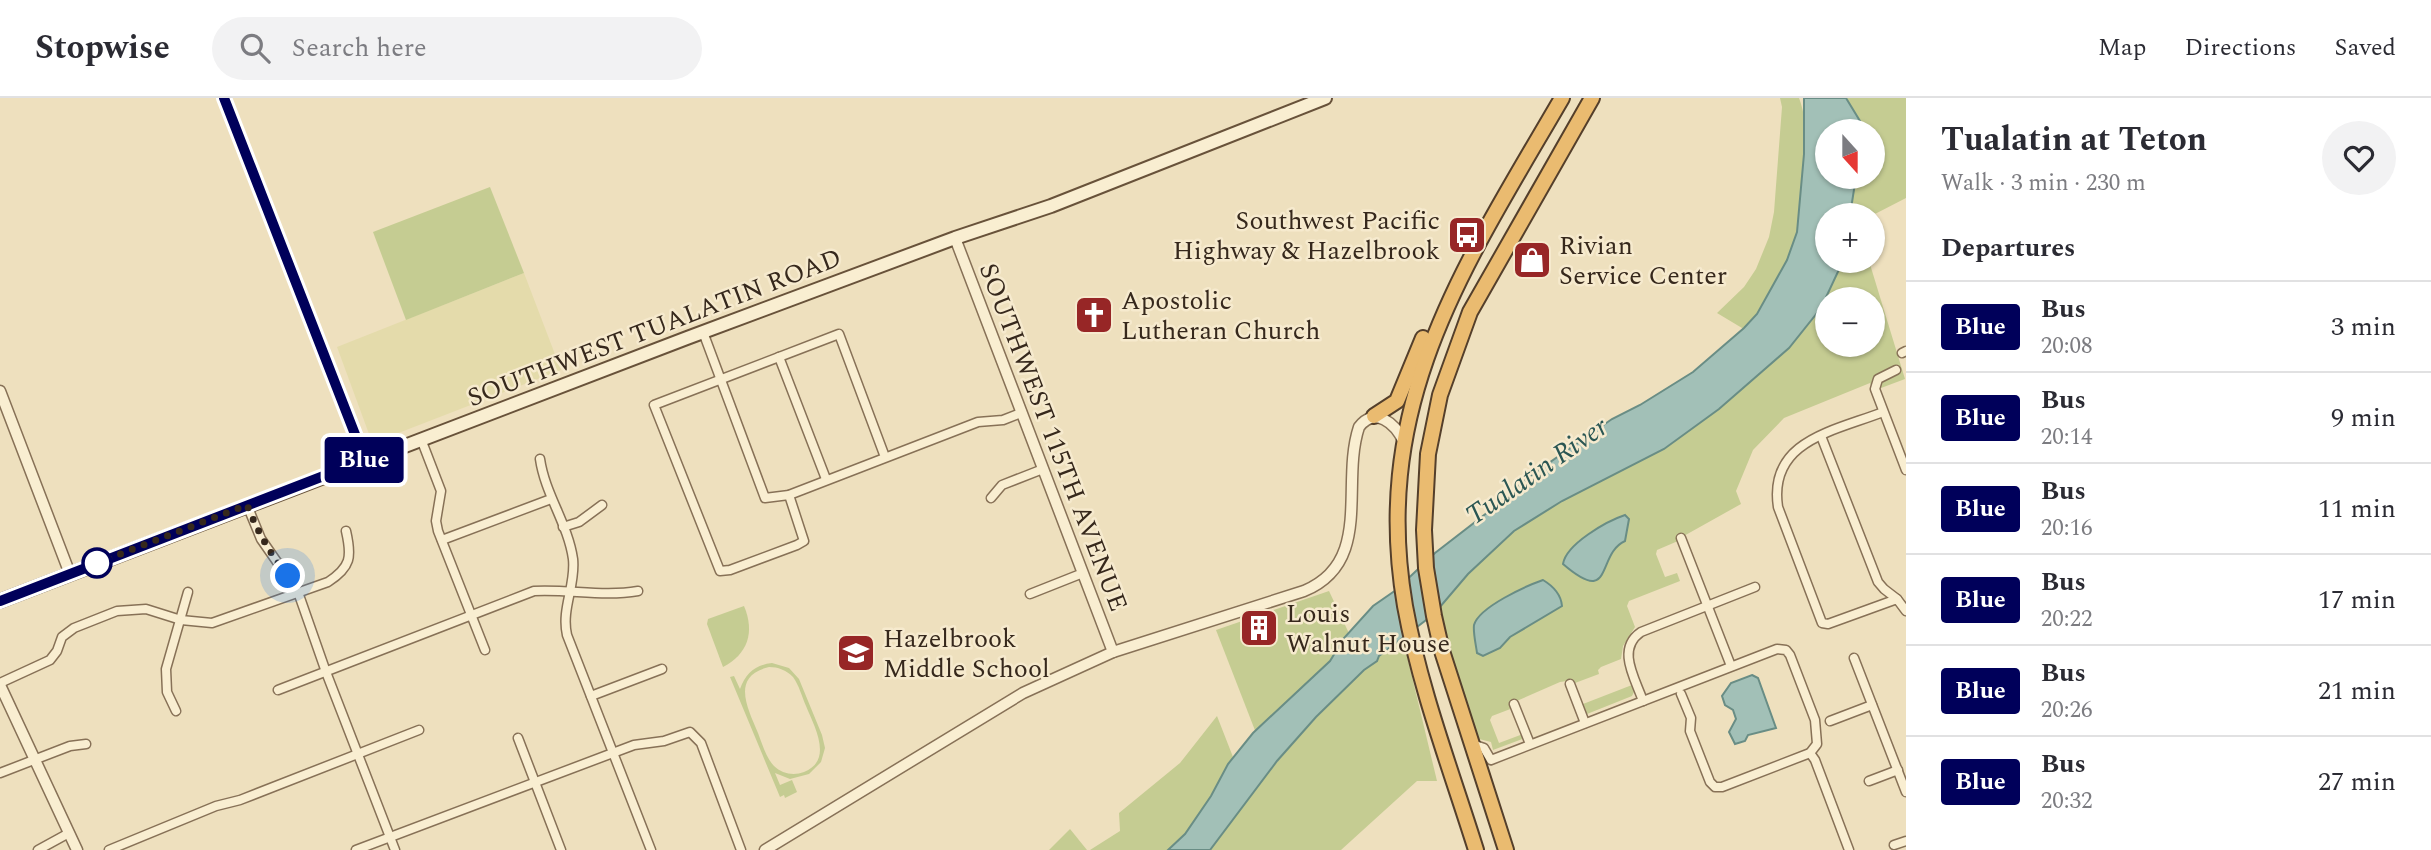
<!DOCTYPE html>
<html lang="en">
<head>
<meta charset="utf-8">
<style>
  :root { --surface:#fff; --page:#f2f2f3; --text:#2b2b33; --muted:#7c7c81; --line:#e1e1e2 }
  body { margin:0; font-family:Spectral,serif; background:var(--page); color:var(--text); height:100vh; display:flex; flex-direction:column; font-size:26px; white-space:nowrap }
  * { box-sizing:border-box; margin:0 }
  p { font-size:23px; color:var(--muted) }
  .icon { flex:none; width:38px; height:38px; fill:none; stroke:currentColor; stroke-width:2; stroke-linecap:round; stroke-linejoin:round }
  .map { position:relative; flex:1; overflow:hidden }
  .side { display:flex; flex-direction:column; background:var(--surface); width:525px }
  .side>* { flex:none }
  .badge { padding:0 14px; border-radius:5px; font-size:24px; line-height:46px }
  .needle { width:46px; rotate:159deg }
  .buttons { position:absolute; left:1815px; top:21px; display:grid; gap:14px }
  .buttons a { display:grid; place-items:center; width:70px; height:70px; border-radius:50%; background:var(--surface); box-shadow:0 2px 5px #0004; font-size:35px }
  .you { position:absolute; width:35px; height:35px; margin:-18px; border:5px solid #fff; border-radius:50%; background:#1a73e8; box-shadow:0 0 0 10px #1a73e833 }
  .map>.badge { position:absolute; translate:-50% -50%; box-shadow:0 0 0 4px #fff }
  h2 { padding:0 35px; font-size:26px; line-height:63px }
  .round { display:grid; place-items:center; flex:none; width:74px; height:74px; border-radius:37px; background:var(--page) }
  .summary { display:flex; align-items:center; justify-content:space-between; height:119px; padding:0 35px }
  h1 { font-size:33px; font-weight:700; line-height:52px }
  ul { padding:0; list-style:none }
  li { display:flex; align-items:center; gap:21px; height:91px; padding:0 35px; border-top:2px solid var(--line) }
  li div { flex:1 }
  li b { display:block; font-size:26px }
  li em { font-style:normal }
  li .badge { min-width:77px; font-weight:700; text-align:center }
  header { display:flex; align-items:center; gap:42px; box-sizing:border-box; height:98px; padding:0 35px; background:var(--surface); border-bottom:2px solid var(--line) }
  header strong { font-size:33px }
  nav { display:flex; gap:38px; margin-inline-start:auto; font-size:24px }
  .search { width:490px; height:63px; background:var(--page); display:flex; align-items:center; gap:18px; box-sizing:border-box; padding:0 24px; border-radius:38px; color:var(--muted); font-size:26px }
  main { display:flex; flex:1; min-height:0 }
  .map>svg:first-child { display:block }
  .farmland { fill:#e4dbab }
  .green { fill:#c5cc92; fill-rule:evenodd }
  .water { fill:#a2c0b7; stroke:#698d85; stroke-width:2 }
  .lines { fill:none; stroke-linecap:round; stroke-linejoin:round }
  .minor-casing { stroke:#877157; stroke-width:11 }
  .tertiary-casing { stroke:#877157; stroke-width:13 }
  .secondary-casing { stroke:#68523a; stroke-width:16 }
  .trunk-casing { stroke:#543f2b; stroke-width:18 }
  .minor { stroke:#f9eed1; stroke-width:8 }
  .tertiary { stroke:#f9eed1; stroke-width:10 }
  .secondary { stroke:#f9eed1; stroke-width:12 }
  .trunk { stroke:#eabb70; stroke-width:14 }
  .line-casing { stroke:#fff; stroke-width:16 }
  .line { stroke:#00005a; stroke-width:10 }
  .walk { stroke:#36281c; stroke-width:7; stroke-dasharray:0 12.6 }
  .stop-dot { fill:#fff; stroke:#00005a; stroke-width:3.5 }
  .labels { text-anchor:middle; stroke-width:5; stroke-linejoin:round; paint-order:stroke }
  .poi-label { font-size:26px; fill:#36281c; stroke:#f6eace; text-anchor:start }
  .street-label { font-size:26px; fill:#36281c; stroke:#f6eace }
  .water-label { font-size:28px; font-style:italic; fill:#2a5653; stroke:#f6eace }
</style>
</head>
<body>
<header>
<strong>Stopwise</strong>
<div class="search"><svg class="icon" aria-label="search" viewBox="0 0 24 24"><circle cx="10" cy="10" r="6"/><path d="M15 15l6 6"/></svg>Search here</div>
<nav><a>Map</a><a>Directions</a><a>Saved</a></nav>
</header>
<main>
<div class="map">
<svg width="1906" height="752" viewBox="0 0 1906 752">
  <rect width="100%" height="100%" fill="#eee0be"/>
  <polygon class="farmland" points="524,175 561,272 383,341 369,336 337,249"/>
  <g class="green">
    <path d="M1780,0H1799C1815,41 1804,129 1788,170C1780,190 1759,214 1747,233L1717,215L1744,189L1756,171L1769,139L1774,114L1782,9Z"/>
    <polygon points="1846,0 1906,0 1906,100 1873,117 1850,117 1856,79 1872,79 1872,33 1859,33 1860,23"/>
    <polygon points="490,89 524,175 406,222 373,134"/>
    <path d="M1843,163H1869L1905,281L1873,293L1870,285L1784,320L1753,352L1736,393L1741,406L1682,439L1678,443L1657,452L1656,456L1665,479L1677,475L1680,483L1629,503L1627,508L1635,529L1623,548L1621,561L1601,569L1598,572L1599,576L1575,585L1574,582L1560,584L1512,605L1513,610L1492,618L1490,622L1499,645L1523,636L1525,640L1493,652L1491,644L1479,641L1453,567L1439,510L1468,476L1514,433L1562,403L1664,351L1719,311L1744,288L1821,210ZM1827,201H1872V247H1827ZM1625,417L1629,421C1623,434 1615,446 1609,459C1606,467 1605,473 1599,480L1578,443Z"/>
    <polygon points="1329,493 1355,548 1256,635 1216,532"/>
    <path d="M744,508C755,534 748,556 723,569L707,526L708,521Z"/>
    <path d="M1403,541L1437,683H1417L1341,752H1210C1222,732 1237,714 1252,695C1291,645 1334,599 1381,557C1387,551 1396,547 1403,541Z"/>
    <path d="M772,565L789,570L799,581L822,637L825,650L821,664L809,676L790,681L775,675L780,687L792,682L797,694L785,700L784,697L780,699L730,579L734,578L740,591C746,575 755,567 772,565ZM769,569C778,569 786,572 793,579C799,587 802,599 806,608C814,628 834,662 804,674C794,678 782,676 774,668C766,660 762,645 758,635C748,611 730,578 769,569Z"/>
    <polygon points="1632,587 1634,594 1632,598 1587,616 1583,606"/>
    <polygon points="1217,618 1233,659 1211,698 1185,736 1168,752 1090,752 1120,733 1119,715 1180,665"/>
    <polygon points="1070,731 1087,752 1049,752"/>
  </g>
  <g class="water">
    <polygon points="1804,0 1846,0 1860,23 1859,33 1827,33 1827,79 1856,79 1850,117 1827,117 1827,163 1843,163 1821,210 1789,250 1719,311 1664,351 1562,403 1514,433 1468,476 1434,516 1379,558 1377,563 1364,572 1316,619 1277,663 1210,752 1168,752 1185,736 1211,698 1228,666 1253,635 1330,563 1344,540 1373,508 1396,492 1435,455 1501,404 1523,383 1612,321 1640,307 1693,274 1744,230 1757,216 1787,162 1797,134 1804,56"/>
    <path d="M1625,417L1629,421L1625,443C1596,456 1614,510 1563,466C1566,446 1607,423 1625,417Z"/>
    <path d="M1543,482C1553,488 1561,496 1562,508L1510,539L1500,550L1483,558L1477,555C1476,547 1473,535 1474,527C1479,509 1526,488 1543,482Z"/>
    <polygon points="1752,577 1758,580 1776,630 1748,637 1745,643 1735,646 1729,634 1736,621 1733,612 1725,607 1722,598 1731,585"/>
  </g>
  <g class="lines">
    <defs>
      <g id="minor">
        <polyline points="703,234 765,400 789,397 978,324 1003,322 1021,315"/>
        <polyline points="1902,255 1906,253"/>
        <polyline points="779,259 826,381"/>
        <polyline points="1896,272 1878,281 1875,291 1906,372"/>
        <path d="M1883,314C1835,333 1768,342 1778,409L1822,525L1828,526L1897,501L1906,513"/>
        <polyline points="1821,338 1878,484 1884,491 1897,501"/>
        <polyline points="421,341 441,393 436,423 438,433 485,552"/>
        <path d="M540,361C545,396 568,426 573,461C576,487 561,511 567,537L651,752"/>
        <polyline points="789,397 804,443 797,447 730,472 720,473 654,307 839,236 885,359"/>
        <polyline points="991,400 1002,387 1043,371"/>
        <polyline points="247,407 261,441 298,494 326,574 395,752"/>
        <polyline points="563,429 579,424 602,407"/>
        <polyline points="1681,440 1731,568"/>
        <polyline points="442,442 551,401"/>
        <polyline points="1030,496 1083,475"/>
        <polyline points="1854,560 1906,694"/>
        <path d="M0,585L50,562L57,553L62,539L74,530L117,513L146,511L181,522L212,525L328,484C351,469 352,459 346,433"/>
        <polyline points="1570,586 1585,625"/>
        <path d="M278,592L534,493C569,491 603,499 638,493"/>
        <polyline points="591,598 662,571"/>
        <path d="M1643,603C1635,580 1616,551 1641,534L1755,489"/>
        <polyline points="1514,606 1530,646"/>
        <polyline points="176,613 167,594 166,571 188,494"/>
        <polyline points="1830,623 1872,607"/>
        <polyline points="518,640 561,752"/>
        <polyline points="1472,646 1484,650 1491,662 1777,551 1786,552 1790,557 1815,622 1817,646 1810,655 1722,689 1715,689 1710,684 1690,633 1691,620 1681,596"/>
        <polyline points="1810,655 1815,662 1849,752"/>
        <polyline points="0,675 70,648 86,646"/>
        <polyline points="1869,683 1898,672"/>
        <polyline points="1894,747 1906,743"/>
        <polyline points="38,752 69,735"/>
        <polyline points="109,752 216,708 240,702 419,632"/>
        <polyline points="356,752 634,647 664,643 690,634 701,645 741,752"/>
      </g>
      <g id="tertiary">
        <polyline points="224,0 365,362"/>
        <polyline points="955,140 1113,554"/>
        <polyline points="0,293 70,476"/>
        <polyline points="0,587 77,752"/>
        <path d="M765,752L1023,595L1113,554L1304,493C1374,464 1340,386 1359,329C1375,308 1395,325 1404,344"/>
      </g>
      <polyline id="secondary" points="0,503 687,240 955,140 1051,108 1325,0"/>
      <g id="trunk">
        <polyline points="1374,318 1397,303 1423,240"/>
        <path d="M1476,752C1451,672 1420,591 1405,508C1370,304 1465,167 1562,0"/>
        <polyline points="1506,752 1442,553 1434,518 1426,470 1424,432 1428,356 1440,297 1470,214 1592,0"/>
      </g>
    </defs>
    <use href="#minor" class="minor-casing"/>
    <use href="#tertiary" class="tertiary-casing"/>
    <use href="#secondary" class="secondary-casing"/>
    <use href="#trunk" class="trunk-casing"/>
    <use href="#minor" class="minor"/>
    <use href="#tertiary" class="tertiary"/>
    <use href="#secondary" class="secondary"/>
    <use href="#trunk" class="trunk"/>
  </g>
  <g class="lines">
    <defs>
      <polyline id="line" points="0,503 365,362 224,0"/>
    </defs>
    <use href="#line" class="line-casing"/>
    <use href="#line" class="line"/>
    <path class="walk" d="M97,465L247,407C258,434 270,456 288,478"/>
  </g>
  <defs>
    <symbol id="bus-square" viewBox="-11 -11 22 22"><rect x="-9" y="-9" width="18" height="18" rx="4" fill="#972626" stroke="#f6eace"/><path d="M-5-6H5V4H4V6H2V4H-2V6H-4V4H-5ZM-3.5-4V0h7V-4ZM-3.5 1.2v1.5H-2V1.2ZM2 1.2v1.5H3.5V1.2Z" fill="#fff"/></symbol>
    <symbol id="shop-square" viewBox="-11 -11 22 22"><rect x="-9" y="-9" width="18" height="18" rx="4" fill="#972626" stroke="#f6eace"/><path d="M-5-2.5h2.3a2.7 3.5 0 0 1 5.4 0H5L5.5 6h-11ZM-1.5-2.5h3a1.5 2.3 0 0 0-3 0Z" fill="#fff"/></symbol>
    <symbol id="church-square" viewBox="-11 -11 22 22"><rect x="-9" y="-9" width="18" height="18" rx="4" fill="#972626" stroke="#f6eace"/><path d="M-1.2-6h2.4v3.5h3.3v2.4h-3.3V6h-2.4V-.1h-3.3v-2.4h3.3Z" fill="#fff"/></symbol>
    <symbol id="building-square" viewBox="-11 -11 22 22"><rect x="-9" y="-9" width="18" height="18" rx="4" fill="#972626" stroke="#f6eace"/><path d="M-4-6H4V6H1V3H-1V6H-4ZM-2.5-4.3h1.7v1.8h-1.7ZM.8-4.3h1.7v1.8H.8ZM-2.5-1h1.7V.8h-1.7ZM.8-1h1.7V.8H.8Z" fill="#fff"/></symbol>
    <symbol id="school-square" viewBox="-11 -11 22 22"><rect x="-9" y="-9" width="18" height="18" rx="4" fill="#972626" stroke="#f6eace"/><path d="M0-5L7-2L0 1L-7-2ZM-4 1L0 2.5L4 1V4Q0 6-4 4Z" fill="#fff"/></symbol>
  </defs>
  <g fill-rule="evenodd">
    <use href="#bus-square" x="1445" y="115" width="44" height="44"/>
    <use href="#shop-square" x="1510" y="140" width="44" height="44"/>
    <use href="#church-square" x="1072" y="195" width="44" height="44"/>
    <use href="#building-square" x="1237" y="508" width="44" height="44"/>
    <use href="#school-square" x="834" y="533" width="44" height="44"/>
  </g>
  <circle class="stop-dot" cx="97" cy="465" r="14"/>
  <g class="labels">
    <g class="poi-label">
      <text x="1440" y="131" text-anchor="end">Southwest Pacific<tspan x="1440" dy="30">Highway &amp; Hazelbrook</tspan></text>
      <text x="1559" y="156">Rivian<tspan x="1559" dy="30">Service Center</tspan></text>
      <text x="1121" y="211">Apostolic<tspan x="1121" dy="30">Lutheran Church</tspan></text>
      <text x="1286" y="524">Louis<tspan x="1286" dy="30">Walnut House</tspan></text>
      <text x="883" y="549">Hazelbrook<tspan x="883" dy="30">Middle School</tspan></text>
    </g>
    <g class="street-label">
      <text transform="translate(654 229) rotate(-21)" y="9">SOUTHWEST TUALATIN ROAD</text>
      <text transform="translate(1054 339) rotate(69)" y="9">SOUTHWEST 115TH AVENUE</text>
    </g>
    <g class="water-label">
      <text transform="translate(1536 372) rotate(-35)" y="10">Tualatin River</text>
    </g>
  </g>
</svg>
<div class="buttons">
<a><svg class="needle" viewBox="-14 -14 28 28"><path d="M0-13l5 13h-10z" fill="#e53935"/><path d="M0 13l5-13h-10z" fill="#7c7c81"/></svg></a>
<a>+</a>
<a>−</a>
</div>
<div class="you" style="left:288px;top:478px"></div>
<b class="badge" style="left:364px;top:362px;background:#00005a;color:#fff">Blue</b>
</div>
<section class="side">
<div class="summary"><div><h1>Tualatin at Teton</h1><p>Walk · 3 min · 230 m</p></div><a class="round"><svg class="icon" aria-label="heart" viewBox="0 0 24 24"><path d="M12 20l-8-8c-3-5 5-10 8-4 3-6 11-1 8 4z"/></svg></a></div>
<h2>Departures</h2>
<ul>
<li><span class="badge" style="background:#00005a;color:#fff">Blue</span><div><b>Bus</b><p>20:08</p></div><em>3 min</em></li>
<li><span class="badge" style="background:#00005a;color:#fff">Blue</span><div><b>Bus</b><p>20:14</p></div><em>9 min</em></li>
<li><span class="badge" style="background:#00005a;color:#fff">Blue</span><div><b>Bus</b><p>20:16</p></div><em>11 min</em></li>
<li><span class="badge" style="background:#00005a;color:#fff">Blue</span><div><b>Bus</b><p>20:22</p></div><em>17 min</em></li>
<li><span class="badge" style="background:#00005a;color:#fff">Blue</span><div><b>Bus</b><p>20:26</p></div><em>21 min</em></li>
<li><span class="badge" style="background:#00005a;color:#fff">Blue</span><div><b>Bus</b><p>20:32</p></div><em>27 min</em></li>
</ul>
</section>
</main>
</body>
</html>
